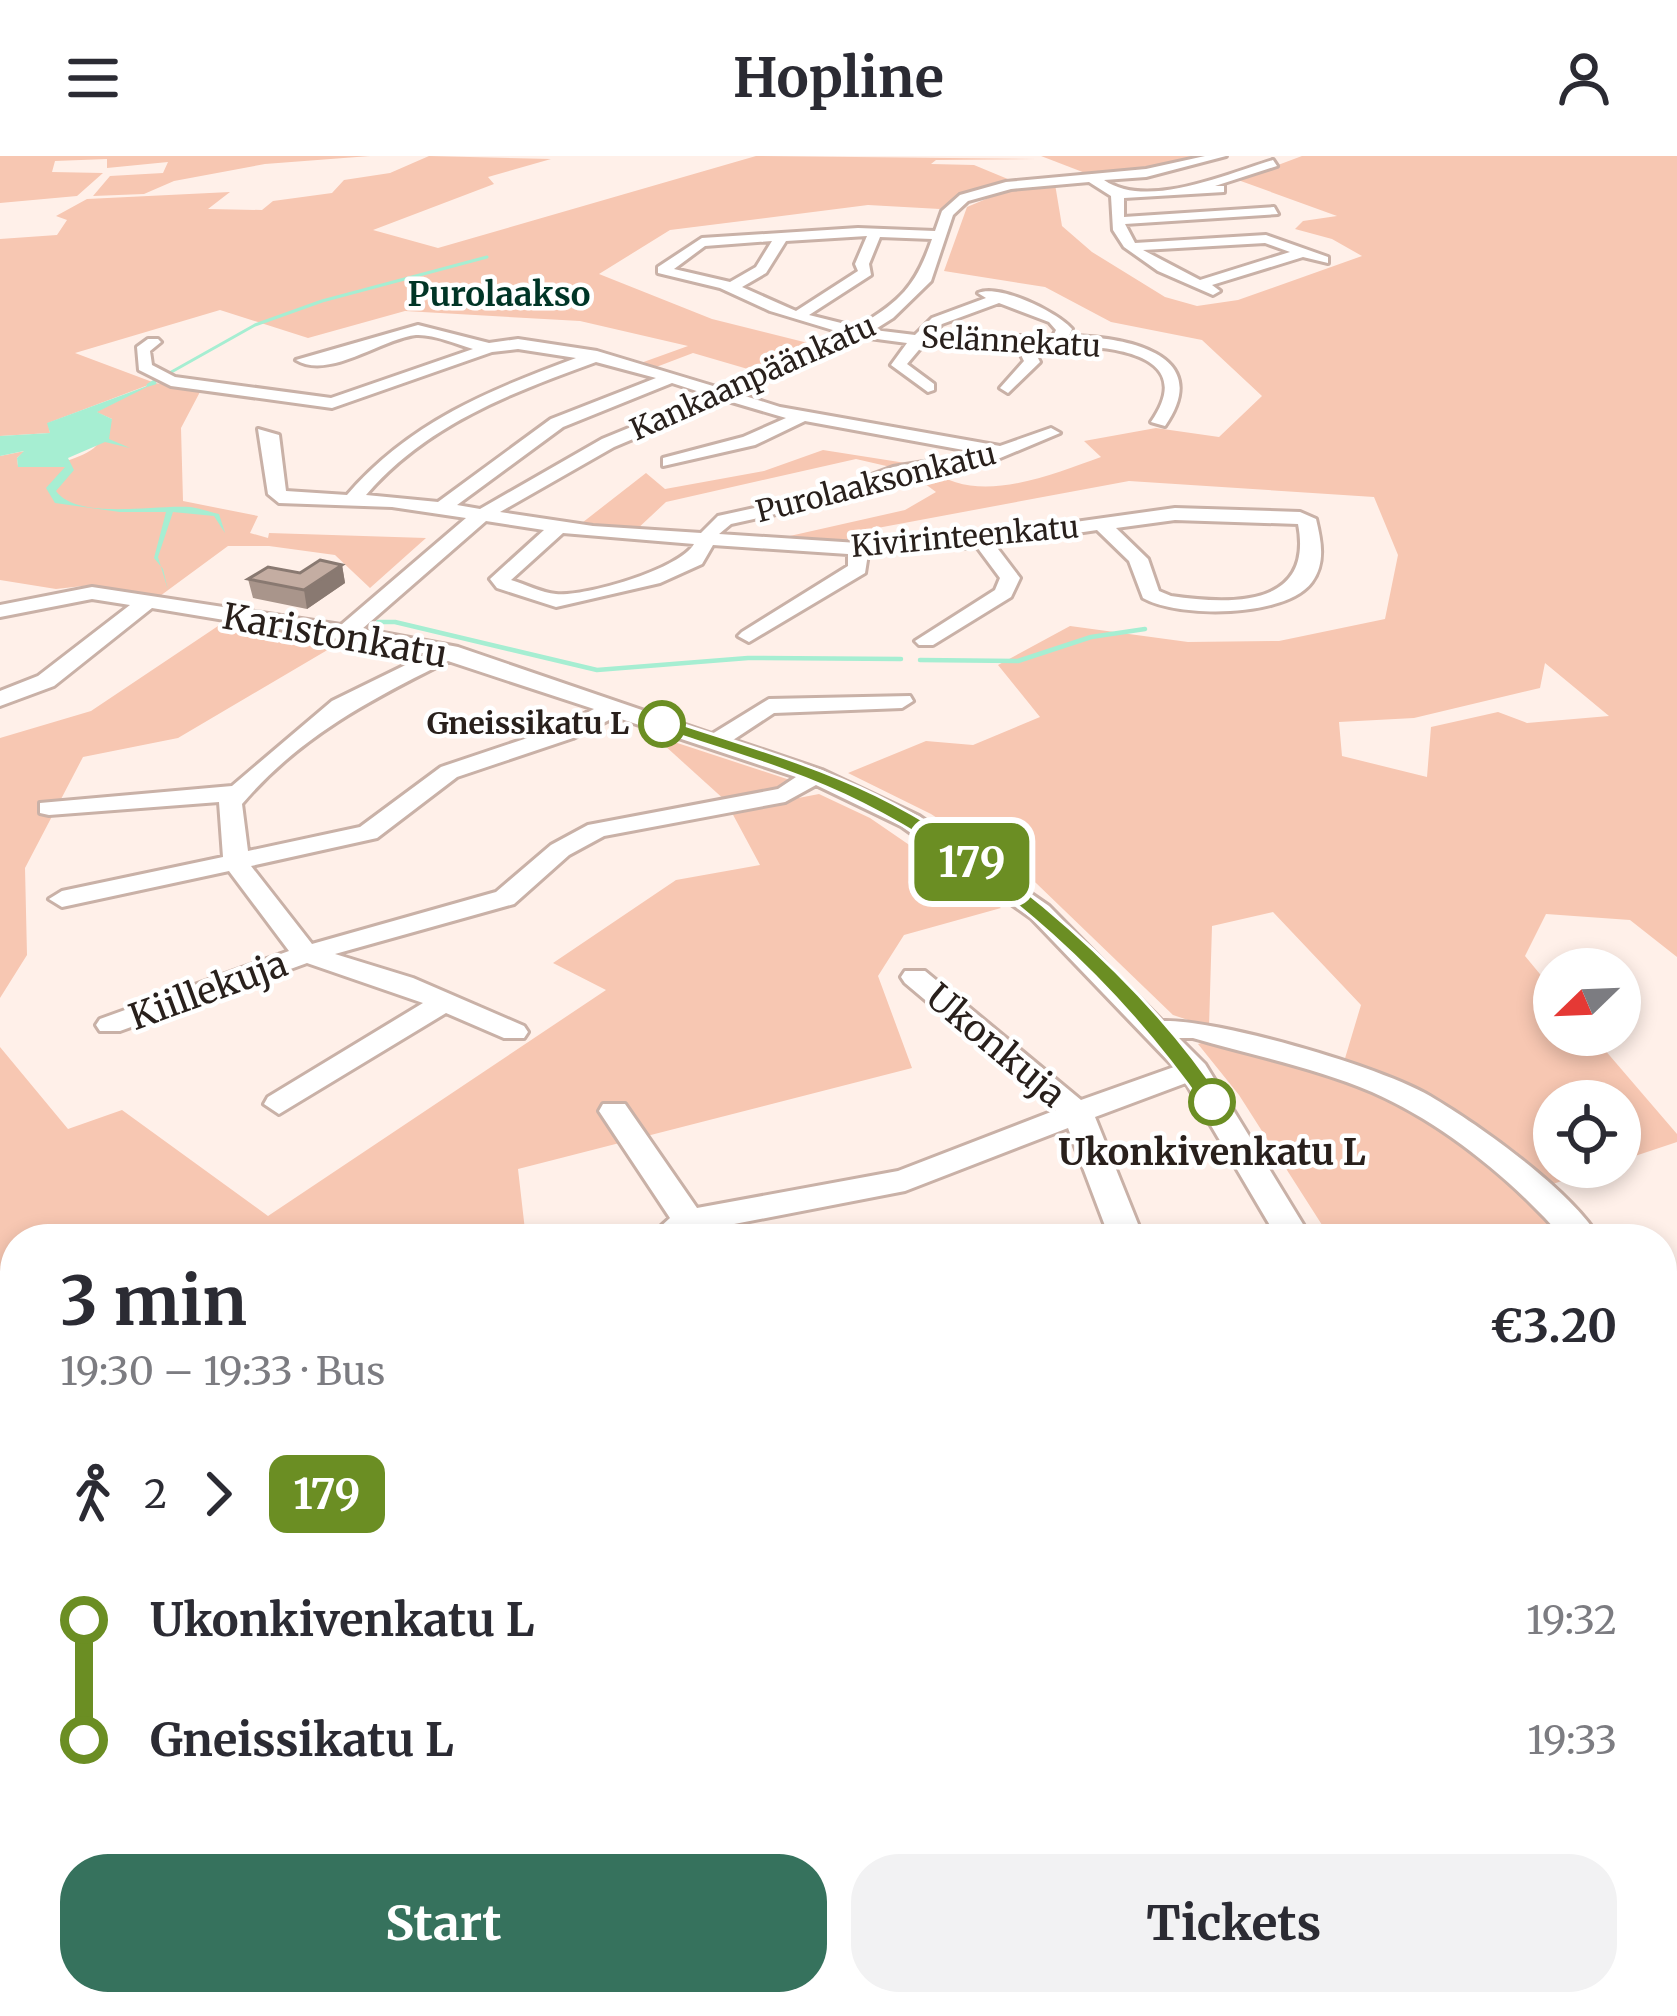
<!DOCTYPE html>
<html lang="en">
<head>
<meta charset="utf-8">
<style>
  :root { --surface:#fff; --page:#f2f2f3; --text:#2b2b33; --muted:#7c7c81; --accent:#36725d }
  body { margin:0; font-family:Merriweather,serif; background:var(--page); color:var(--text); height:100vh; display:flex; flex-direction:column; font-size:45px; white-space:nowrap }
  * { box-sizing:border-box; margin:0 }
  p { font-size:39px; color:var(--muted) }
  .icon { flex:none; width:66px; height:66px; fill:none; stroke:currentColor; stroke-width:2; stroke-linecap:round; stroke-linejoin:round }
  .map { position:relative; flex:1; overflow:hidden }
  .side { position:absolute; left:0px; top:1068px; width:1677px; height:792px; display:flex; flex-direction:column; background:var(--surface); border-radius:48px 48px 0 0; box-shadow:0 6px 18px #0003 }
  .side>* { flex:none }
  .badge { padding:0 24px; border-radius:18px; font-size:42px; line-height:78px }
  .needle { width:78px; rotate:247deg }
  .controls { position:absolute; left:1533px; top:792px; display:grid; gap:24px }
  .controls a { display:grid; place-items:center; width:108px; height:108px; border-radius:50%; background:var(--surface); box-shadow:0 6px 18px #0003; font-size:60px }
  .map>.badge { position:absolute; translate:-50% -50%; box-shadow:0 0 0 6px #fff }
  .legs { display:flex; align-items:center; gap:18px; height:132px; padding:0 60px; font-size:39px }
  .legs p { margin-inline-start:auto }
  .head { display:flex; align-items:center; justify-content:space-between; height:204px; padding:0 60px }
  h1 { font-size:66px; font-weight:700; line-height:90px }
  .cta { display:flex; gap:24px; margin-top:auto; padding:24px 60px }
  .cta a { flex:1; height:138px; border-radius:48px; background:var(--accent); color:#fff; font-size:48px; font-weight:700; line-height:138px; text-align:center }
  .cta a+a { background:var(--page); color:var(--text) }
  ul { padding:0 60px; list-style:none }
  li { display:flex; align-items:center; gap:42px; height:120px; font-size:45px }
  li i { display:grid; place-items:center; width:18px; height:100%; margin:0 15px; background:currentColor }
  li i::after { content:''; width:30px; height:30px; margin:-15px; border:9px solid; border-radius:50%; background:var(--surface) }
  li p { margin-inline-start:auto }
  li:first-child i { background:linear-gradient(#0000 50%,currentColor 0) }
  li:last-child i { background:linear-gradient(currentColor 50%,#0000 0) }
  header { display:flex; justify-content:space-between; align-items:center; height:156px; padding:0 60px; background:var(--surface); font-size:54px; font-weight:700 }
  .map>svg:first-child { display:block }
  .green { fill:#f7c7b2; fill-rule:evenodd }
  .water { fill:#a6eed2 }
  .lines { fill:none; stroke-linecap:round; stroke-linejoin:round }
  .stream-far1 { stroke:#a6eed2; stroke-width:3 }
  .stream { stroke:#a6eed2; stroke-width:4.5 }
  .minor-casing { stroke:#c9b1a7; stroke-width:6 }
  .minor { fill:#fff; fill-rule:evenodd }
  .wall { fill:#a9958b }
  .shaded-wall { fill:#897971 }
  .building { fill:#c4ada2; stroke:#897971; stroke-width:3 }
  .line-1 { fill:#6b8e23; stroke:#fff; stroke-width:3 }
  .stop-1-dot { fill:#fff; stroke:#6b8e23; stroke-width:6 }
  .labels { text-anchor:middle; stroke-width:9; stroke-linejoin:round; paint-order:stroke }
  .far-street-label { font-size:30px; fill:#29201c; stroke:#fff }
  .far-stop-label { font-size:30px; font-weight:bold; fill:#29201c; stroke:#fff; text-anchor:end }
  .far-neighbourhood-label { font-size:33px; font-weight:bold; fill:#003526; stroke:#fff }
  .street-label { font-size:36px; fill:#29201c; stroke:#fff }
  .stop-label { font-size:36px; font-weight:bold; fill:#29201c; stroke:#fff }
</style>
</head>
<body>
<header><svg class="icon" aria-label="menu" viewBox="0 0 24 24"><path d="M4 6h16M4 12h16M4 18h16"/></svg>Hopline<svg class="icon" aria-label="person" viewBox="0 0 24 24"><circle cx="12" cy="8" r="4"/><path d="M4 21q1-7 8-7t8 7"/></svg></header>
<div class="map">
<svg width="1677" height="1860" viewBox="0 0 1677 1860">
  <rect width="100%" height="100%" fill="#fff0e9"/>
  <g class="green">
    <polygon points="0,0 370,0 265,8 174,25 144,38 93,40 110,20 163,17 168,6 107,12 107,3 55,5 52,16 103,17 77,40 0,47"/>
    <path d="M429,0L551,3L488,21L494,28L373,74L438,92L756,0L1036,3L936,4L931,8L974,9L1015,26L972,36L940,53L868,49L670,74L599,118L712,163L816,189L758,216L693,197L651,213L638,208L688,190L580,165L405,155L308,182L220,154L75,197L155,227L201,234L181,272L183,345L258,360L250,377L268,382L269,377L426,382L370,432L335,399L269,390H228L160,440L92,429L56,433L0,424V300L25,295L17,302L18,310C37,314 83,304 96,290C102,283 107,271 112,263L96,256L151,228L48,267L50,277L0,280V83L57,79L67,64L56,60L87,43L230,36L208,53L262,54L273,45L332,37L344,24L390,17Z"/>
    <polygon points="1041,0 1210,0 1142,16 1093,20"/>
    <path d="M1302,0H1677V801L1630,764L1546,758L1525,800L1554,835V879H1592L1677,978V986L1620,1005V945H1554V1011H1603L1547,1030L1343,909L1361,849L1273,756L1212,770L1209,871L1173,859L1036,727L931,658L848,617L926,585L973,589L1040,561L998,509L1070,470L1188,486L1279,485L1385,463L1398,399L1374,341L1129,325L872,373L871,390L772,384L905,354L936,336L909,316L929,312C976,351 1050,319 1101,301L1084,285L1156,272L1219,281L1262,240L1202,184L1111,166L1045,131L944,115L967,51L1005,35L1055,28L1062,70L1092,96L1165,141L1197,150L1238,144L1362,100L1332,83L1295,73L1303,65L1337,60L1238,24ZM1545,507L1609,560L1527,567L1498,556L1431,571L1427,621L1342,600L1339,566L1414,562L1540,532Z"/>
    <polygon points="823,294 912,308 895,312 856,303 666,346 635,375 578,370 646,317 665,333 764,315"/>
    <polygon points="221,468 341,486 178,582 83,601 25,712 27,799 0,842 0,582 91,555"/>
    <polygon points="653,579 793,625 766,639 727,646"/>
    <polygon points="819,638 870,662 937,708 908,726 942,743 979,736 1001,752 904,779 878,820 912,912 518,1013 526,1083 15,1083 15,1845 469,1845 486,1860 0,1860 0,891 68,973 122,954 268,1060 606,834 553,807 676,724 760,709 731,655"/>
    <path d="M1211,884C1264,900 1319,913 1371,932C1446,960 1514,1024 1566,1083H1331L1239,939L1198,888Z"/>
    <polygon points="1662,1192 1677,1198 1677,1429 1662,1433"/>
    <polygon points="1662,1837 1677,1860 1198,1860 1194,1845 1662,1845"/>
    <polygon points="776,1845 1098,1845 1101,1860 762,1860"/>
  </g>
  <path class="water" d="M155,227L97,256L112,263L109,283L130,292L105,286L68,302L74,314L56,335C78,365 156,348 190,351C199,352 210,356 219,358L225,377L214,360L173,356L158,401L168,434L163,413L154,402L166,356H120L55,347L46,332L65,311H18L17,302L24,295L0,300V280L50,277L47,267Z"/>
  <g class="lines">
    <g class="stream-far1">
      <polyline points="166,219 255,169 322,145 487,101"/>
      <polyline points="155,227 148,229 156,224"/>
    </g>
    <g class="stream">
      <polyline points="378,466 395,466 597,514 748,502 901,503"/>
      <polyline points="920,504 1018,505 1091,481 1145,473"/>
    </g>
    <defs>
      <g id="minor">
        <path d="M1205,0H1226L1146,21L1104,24C1147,54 1226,18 1273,4L1277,10L1215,30H1224V36L1124,42V61L1274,51L1278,58L1125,68L1135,87L1266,79L1328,101V107L1303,101L1212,129L1220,135L1213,139L1158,115L1124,91L1113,74L1111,40L1089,26L1011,33L968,45L953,59L931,125L893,162L874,174L915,179L932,162L986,142L978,137C999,128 1056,155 1072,173L1069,180C1122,181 1216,196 1165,270L1151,266C1207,186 1077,188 1032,190L1040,206L1008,237L1000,232L1024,205L1017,191L923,189L907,208L934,228V234L928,236L891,209L907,187L862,181L739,238L780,251L1000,290L1051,272L1060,277L993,305L897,321L834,345L731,368L719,378L858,387L982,379L1175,352L1300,356L1316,363C1321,384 1326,407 1312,426C1286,462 1178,462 1143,442L1129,405L1097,374L995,389L1020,422L1011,441L933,489H919L915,485L995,434L1000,422L977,391L868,398L865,417L749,486L738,480L742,476L848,410V398L713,389L702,408L660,427L556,451L497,432L490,423L544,374L486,365L362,473L458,491L712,578L769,543L910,540L913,545L902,552L774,557L733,584L822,614L919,660L1049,750L1162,865C1217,863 1382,911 1430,940C1479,969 1571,1034 1600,1083H1564C1514,1025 1443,967 1372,936C1316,912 1251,899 1193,882H1179L1205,908L1312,1083H1278L1186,927L1095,961L1144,1083H1110L1068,972L905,1035L698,1075L687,1083H647L670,1062L599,955L603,948H625L697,1052L898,1015L1056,954L905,827L901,821L905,815H925L1081,944L1174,911L1031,762L901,670L816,629L785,646L604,680L569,699L514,748L335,798L413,822L524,870L528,876L524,882H504L446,857L279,958L264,948L268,941L423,847L307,807L120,875H100L96,869L100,863L289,795L229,715L62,751L49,743L62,735L223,701L219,646L49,659L40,657V647L232,630L332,545L428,498L152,452L54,530L0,550V535L38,520L130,449L92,443L0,461V449L92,431L341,469L466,362L392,351L279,347L268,338L258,273L279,279L286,335L347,339C409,267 489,234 576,202L518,193L492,196L332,252L171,230L139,214L137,191L148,183H158L161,186L150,195L152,209L175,221L331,242L473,193C456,188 433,178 416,179C381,183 329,224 296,204L418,169L489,187L518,183L597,195L723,233L846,178L770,155L720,132L658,117V111L702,82L858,72L935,75L942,55L960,39L1006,26L1146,13ZM867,80L855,108L858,115L796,155L742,131L766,117L786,85ZM880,81L932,83C916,130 900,146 857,171L809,159L871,119L869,108ZM772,85L756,111L730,126L674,113L705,90ZM1265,87L1290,96L1200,124L1143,94ZM999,147L1049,166L1056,174L1053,180H931L942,168ZM596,206L656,222L551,263L438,346L366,339C427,268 511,237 596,206ZM672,227L709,239L602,283L480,353L457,349L563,271ZM725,244L786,262L743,281L663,302V310L755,289L805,265L980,297L893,311L823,337L718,360L701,377L593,370L500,356L614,291ZM1175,364L1298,368C1314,451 1233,449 1171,440L1159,435L1148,403L1116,372ZM563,377L694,388C680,413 585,441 556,438C542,437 525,428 511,424ZM448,505L594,553L557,572L441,611L360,671L248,695L242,648C300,580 370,544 448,505ZM615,561L796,621L778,633L588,669L551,689L496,736L312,788L251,710L377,682L457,621L573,582Z"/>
        <polygon points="1662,1167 1677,1172 1677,1201 1662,1196"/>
        <polygon points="1677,1606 1677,1672 1662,1666 1662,1612"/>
        <polygon points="1127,1845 1175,1845 1177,1860 1129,1860"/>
      </g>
    </defs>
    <use href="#minor" class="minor-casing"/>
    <use href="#minor" class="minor"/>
  </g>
  <polygon class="wall" points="342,409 345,427 307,453 253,442 248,423 300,417"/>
  <polygon class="shaded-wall" points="342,409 345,427 307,453 304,434"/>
  <polygon class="building" points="320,404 342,409 304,434 248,423 268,411 300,417"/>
  <path class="line-1" d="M656,564H669C738,587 810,607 876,639C1004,702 1146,827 1224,946L1220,951H1204C1118,828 998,716 863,648C798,615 726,595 656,572Z"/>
  <g class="stop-1-dot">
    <circle cx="662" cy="568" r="21"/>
    <circle cx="1212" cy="946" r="21"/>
  </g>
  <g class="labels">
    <g class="far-street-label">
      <text transform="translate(1011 186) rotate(3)" y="10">Selännekatu</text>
      <text transform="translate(753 222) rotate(-24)" y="10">Kankaanpäänkatu</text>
      <text transform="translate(876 327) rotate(-14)" y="10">Purolaaksonkatu</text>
      <text transform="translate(965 381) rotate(-5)" y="10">Kivirinteenkatu</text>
    </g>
    <g class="far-stop-label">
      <text x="629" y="578">Gneissikatu L</text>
    </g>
    <g class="far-neighbourhood-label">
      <text x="499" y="150">Purolaakso</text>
    </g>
    <g class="street-label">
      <text transform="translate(335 479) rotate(10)" y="13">Karistonkatu</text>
      <text transform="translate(208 834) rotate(-20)" y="13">Kiillekuja</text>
      <text transform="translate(996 889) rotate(40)" y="13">Ukonkuja</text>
    </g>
    <g class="stop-label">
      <text x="1212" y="1009">Ukonkivenkatu L</text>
    </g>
  </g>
</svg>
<div class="controls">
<a><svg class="needle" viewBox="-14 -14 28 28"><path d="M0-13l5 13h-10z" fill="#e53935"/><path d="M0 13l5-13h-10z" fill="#7c7c81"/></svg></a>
<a><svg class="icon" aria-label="locate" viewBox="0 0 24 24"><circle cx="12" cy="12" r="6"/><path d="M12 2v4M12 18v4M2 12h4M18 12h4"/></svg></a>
</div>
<b class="badge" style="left:972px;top:706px;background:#6b8e23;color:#fff">179</b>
<section class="side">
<div class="head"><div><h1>3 min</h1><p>19:30 – 19:33 · Bus</p></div><b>€3.20</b></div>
<div class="legs"><svg class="icon" aria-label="walk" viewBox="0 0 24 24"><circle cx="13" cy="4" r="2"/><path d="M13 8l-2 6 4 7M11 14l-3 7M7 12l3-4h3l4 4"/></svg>2<svg class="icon" aria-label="forward" viewBox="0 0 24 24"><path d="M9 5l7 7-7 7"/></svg><b class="badge" style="background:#6b8e23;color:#fff">179</b></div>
<ul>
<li><i style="color:#6b8e23"></i><b>Ukonkivenkatu L</b><p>19:32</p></li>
<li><i style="color:#6b8e23"></i><b>Gneissikatu L</b><p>19:33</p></li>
</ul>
<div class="cta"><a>Start</a><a>Tickets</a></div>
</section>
</div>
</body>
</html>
